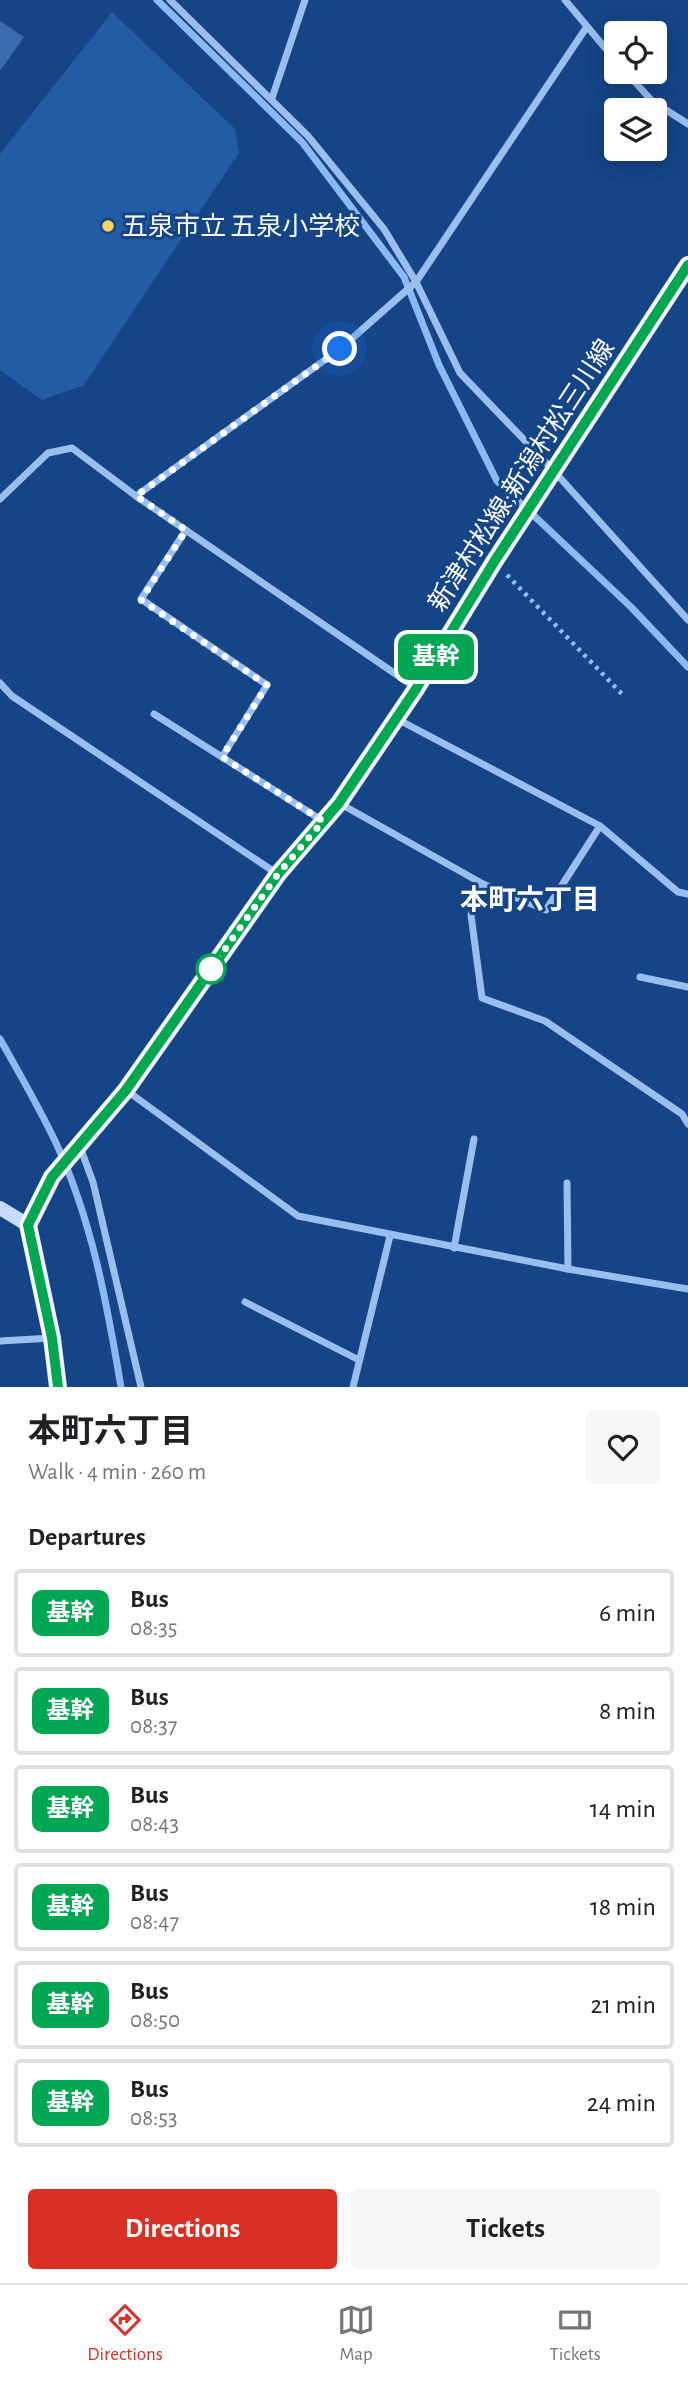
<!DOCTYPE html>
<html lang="en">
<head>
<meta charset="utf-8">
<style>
  :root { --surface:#fff; --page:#f6f6f6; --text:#202124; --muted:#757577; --line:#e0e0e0; --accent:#d93025 }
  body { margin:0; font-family:"Alegreya Sans","Noto Sans JP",sans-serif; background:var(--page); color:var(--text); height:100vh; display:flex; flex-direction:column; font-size:26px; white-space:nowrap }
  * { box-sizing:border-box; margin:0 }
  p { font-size:23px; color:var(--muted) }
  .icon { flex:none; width:38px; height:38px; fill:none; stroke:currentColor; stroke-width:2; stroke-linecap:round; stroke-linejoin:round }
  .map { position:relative; height:1387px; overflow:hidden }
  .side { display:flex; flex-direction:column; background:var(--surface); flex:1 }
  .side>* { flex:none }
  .badge { padding:0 14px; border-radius:10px; font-size:24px; line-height:46px }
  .controls { position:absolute; left:604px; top:21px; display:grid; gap:14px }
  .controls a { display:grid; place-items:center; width:63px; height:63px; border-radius:7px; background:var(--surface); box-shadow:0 4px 18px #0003; font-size:35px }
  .you { position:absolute; width:35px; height:35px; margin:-18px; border:5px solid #fff; border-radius:50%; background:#1a73e8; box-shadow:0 0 0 10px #1a73e833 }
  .map>.badge { position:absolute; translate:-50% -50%; box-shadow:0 0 0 4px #fff }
  h2 { padding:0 28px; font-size:26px; line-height:63px }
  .round { display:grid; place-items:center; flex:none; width:74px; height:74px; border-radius:7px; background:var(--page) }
  .summary { display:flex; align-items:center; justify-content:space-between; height:119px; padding:0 28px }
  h1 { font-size:33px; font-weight:700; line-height:52px }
  .action { display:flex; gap:14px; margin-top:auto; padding:14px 28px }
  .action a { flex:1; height:80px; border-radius:7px; background:var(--accent); color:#fff; font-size:28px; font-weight:700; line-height:80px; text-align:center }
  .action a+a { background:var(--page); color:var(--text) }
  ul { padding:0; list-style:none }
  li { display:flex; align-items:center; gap:21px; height:88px; margin:0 14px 10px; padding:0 14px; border:4px solid var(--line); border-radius:7px }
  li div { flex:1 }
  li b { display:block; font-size:26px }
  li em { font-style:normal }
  li .badge { min-width:77px; font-weight:700; text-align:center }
  .tab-bar { display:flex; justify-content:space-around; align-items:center; height:98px; border-top:2px solid var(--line); background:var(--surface); font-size:19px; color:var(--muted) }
  .tab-bar a { display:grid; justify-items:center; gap:4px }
  .tab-bar .current { color:var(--accent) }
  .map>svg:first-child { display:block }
  .green { fill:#245ba5 }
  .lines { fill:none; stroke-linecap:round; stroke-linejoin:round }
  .stream { stroke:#8cb9f2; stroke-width:7 }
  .building { fill:#396baf }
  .path { stroke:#9abfef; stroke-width:4.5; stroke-dasharray:3.5 5; stroke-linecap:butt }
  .street { stroke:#9abfef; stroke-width:7 }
  .secondary { stroke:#c7dcfa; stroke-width:14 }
  .primary { stroke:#e2ecff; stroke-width:18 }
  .line-casing { stroke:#fff; stroke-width:16 }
  .line { stroke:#00a651; stroke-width:10 }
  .walk { stroke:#fff; stroke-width:7; stroke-dasharray:0 12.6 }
  .poi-dot { fill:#ffd258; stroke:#154487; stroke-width:2.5 }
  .stop-dot { fill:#fff; stroke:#00a651; stroke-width:3.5 }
  .labels { text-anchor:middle; stroke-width:6; stroke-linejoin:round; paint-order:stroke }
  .poi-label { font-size:26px; fill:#fff; stroke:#154487; text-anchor:start }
  .street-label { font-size:26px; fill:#fff; stroke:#154487 }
  .neighbourhood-label { font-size:28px; font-weight:bold; fill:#fff; stroke:#154487 }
</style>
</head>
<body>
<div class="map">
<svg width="688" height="1387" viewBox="0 0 688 1387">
  <rect width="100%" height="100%" fill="#154487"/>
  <polygon class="green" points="112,12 235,129 239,153 84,385 42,400 0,370 0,154"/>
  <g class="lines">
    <g class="stream">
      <polyline points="157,0 302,142 404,277 439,365 497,481 631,607 688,667"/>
      <path d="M0,1039C19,1073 39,1107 56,1143C92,1220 107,1304 121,1387"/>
    </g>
  </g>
  <polygon class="building" points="0,21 24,37 0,71"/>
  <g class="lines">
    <polyline class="path" points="507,575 623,695"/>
    <g class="street">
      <polyline points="170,0 308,136 384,229 416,282 460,373 553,470 688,620"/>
      <polyline points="565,0 616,61"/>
      <polyline points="626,72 652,101 688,124"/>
      <polyline points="272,98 305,0"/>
      <polyline points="136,496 340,349 416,282 586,28"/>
      <polyline points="0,499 48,453 72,448 136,496 416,688"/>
      <polyline points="186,530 141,599 267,685 222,757 323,821"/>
      <polyline points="0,683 12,696 276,873"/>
      <polyline points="154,714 222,757"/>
      <polyline points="397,719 600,826 678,892 688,894"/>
      <polyline points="339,803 483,884 471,915 482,998 545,1021 682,1114 688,1124"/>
      <polyline points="483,884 546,910 600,826"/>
      <polyline points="640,977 688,987"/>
      <polyline points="126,1090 298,1216 568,1269 688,1289"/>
      <polyline points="80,1147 93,1182 141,1387"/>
      <polyline points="567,1183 568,1269"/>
      <polyline points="454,1248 474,1139"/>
      <polyline points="245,1302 359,1360"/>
      <polyline points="0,1341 52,1338"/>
      <polyline points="353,1387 390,1236"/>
    </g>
    <polyline class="secondary" points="0,1208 28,1225"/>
    <polyline class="primary" points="58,1387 52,1338 28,1225 52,1177 126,1090 278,874 339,803 416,689 494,562 688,265"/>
  </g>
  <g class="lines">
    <defs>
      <polyline id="line" points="58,1387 52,1338 28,1225 52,1177 126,1090 278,874 339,803 416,689 494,562 688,265"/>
    </defs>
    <use href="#line" class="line-casing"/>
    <use href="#line" class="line"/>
    <polyline class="walk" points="211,969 278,874 323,821 222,757 267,685 141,600 186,530 136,496 340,349"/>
  </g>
  <circle class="poi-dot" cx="108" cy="226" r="7"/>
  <circle class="stop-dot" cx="211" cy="969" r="14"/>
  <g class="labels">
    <g class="poi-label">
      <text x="122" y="235">五泉市立 五泉小学校</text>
    </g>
    <g class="street-label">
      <text transform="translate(521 475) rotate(-57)" y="9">新津村松線;新潟村松三川線</text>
    </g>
    <g class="neighbourhood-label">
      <text x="530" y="909">本町六丁目</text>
    </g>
  </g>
</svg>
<div class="controls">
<a><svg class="icon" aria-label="locate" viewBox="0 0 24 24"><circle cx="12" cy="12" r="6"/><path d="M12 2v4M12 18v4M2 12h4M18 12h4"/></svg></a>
<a><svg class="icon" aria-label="layers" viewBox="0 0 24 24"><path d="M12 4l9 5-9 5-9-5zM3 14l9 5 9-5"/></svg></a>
</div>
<div class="you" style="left:340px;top:349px"></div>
<b class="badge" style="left:436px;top:657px;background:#00a651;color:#fff">基幹</b>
</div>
<section class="side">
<div class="summary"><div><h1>本町六丁目</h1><p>Walk · 4 min · 260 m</p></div><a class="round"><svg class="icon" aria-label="heart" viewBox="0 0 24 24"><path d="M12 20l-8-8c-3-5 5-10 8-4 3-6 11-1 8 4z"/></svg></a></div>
<h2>Departures</h2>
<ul>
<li><span class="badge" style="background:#00a651;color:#fff">基幹</span><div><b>Bus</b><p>08:35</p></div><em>6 min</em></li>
<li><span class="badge" style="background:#00a651;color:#fff">基幹</span><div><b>Bus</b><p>08:37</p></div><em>8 min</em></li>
<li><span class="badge" style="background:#00a651;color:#fff">基幹</span><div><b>Bus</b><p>08:43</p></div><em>14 min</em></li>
<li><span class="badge" style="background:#00a651;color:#fff">基幹</span><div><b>Bus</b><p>08:47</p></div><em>18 min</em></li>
<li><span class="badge" style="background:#00a651;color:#fff">基幹</span><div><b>Bus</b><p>08:50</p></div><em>21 min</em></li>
<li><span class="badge" style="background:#00a651;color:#fff">基幹</span><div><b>Bus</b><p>08:53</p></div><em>24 min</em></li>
</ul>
<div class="action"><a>Directions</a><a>Tickets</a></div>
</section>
<nav class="tab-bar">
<a class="current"><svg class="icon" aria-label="directions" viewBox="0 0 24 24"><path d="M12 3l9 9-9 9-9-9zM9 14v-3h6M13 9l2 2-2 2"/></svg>Directions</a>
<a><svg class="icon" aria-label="map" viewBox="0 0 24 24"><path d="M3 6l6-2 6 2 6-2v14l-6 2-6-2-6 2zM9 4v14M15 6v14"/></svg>Map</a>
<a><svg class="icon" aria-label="tickets" viewBox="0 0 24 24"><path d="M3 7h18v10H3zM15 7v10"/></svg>Tickets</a>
</nav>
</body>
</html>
